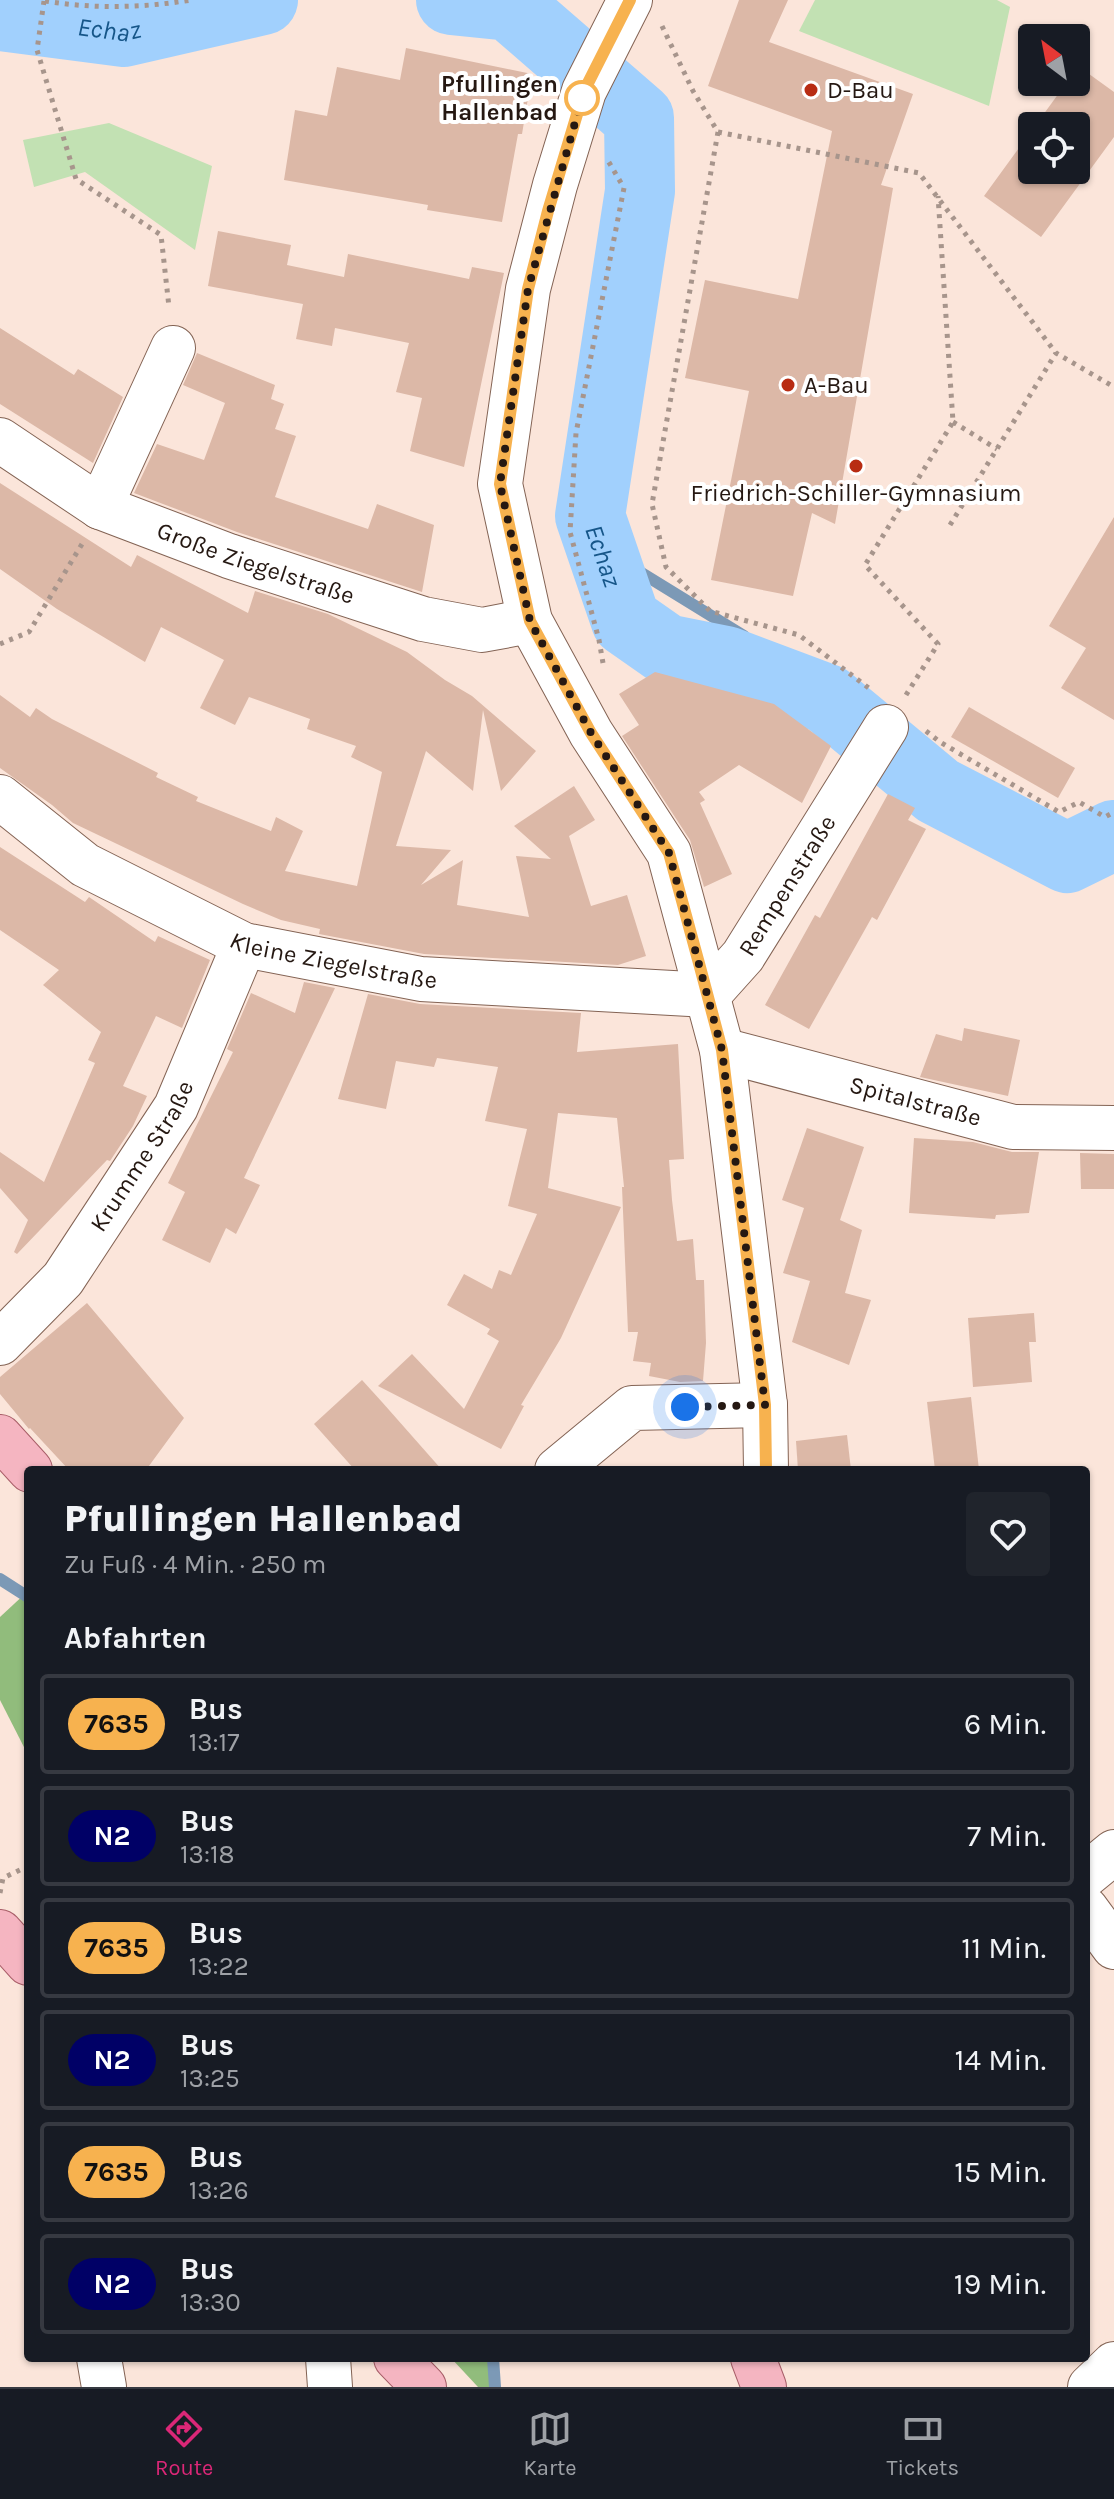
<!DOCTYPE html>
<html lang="de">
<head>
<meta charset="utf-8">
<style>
  :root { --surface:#171b24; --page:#20242c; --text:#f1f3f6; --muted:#9ea1a6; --line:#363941; --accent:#db2777 }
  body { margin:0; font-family:Karla,sans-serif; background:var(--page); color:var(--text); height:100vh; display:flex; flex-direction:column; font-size:30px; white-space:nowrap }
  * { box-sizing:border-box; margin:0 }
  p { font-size:26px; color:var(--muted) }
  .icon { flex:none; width:44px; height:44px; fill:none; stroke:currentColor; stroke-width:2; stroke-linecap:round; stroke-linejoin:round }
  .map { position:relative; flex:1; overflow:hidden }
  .panel { position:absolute; left:24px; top:1466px; width:1066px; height:896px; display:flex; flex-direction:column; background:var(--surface); border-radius:8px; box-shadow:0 2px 6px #0004 }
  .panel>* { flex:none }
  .badge { padding:0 16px; border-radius:26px; font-size:28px; line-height:52px }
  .needle { width:52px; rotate:328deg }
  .fabs { position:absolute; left:1018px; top:24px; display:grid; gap:16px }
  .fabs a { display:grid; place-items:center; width:72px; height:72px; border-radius:8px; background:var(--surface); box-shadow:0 2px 6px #0004; font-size:40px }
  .you { position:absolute; width:40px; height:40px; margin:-20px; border:6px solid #fff; border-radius:50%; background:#1a73e8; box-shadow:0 0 0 12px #1a73e833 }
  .map>.badge { position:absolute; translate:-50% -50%; box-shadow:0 0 0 4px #fff }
  h2 { padding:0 40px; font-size:30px; line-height:72px }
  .round { display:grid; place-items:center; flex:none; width:84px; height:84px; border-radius:8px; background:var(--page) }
  .head { display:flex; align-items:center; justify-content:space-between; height:136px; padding:0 40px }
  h1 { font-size:38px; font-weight:800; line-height:60px }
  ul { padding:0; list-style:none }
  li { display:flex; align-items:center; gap:24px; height:100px; margin:0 16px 12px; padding:0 24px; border:4px solid var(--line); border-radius:8px }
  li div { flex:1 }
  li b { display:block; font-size:30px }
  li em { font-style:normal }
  li .badge { min-width:88px; font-weight:700; text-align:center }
  .menu { display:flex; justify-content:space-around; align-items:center; height:112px; border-top:2px solid var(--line); background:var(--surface); font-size:22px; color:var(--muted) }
  .menu a { display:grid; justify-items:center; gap:4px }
  .menu .current { color:var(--accent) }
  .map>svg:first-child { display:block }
  .green { fill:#c2e1b3 }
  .forest { fill:#91bc7c }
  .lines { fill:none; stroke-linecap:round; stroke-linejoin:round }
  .stream { stroke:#7c99b6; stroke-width:12 }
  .river { stroke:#a1d0fd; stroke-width:70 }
  .building { fill:#dcb8a7 }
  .minor-casing { stroke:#836354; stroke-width:46 }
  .major-casing { stroke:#a85e68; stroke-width:46 }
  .path { stroke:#a7958c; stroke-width:5; stroke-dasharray:4 6; stroke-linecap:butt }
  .minor { stroke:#fff; stroke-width:44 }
  .major { stroke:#f5b5c1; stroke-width:44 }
  .line-casing { stroke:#fff; stroke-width:18 }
  .line { stroke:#f7b24f; stroke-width:12 }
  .walk { stroke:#251812; stroke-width:8; stroke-dasharray:0 14.4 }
  .poi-dot { fill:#b82c13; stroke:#fff; stroke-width:3 }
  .stop-dot { fill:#fff; stroke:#f7b24f; stroke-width:4 }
  .labels { text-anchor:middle; stroke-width:8; stroke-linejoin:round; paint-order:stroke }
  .stop-label { font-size:24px; font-weight:bold; fill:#251812; stroke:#fff; text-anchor:end }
  .poi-label { font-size:24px; fill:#251812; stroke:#fff; text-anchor:start }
  .street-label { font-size:24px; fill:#251812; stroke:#fff }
  .water-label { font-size:26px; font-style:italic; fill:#165689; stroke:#fff }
</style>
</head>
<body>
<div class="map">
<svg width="1114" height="2387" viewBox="0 0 1114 2387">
  <rect width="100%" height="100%" fill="#fbe5da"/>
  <g class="green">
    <polygon points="815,0 997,0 1010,7 989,106 799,31"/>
    <polygon points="109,123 212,166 195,250 85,172 34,187 23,140"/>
  </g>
  <g class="forest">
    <polygon points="28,1591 28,1755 0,1700 0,1617"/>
    <polygon points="451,2358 489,2358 494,2387 478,2387"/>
  </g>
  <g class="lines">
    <g class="stream">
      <polyline points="601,548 744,636 759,674"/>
      <polyline points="0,1579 28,1597"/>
      <polyline points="493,2358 495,2387"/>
    </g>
    <g class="river">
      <path id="s1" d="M451,0L510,6L639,118L640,191L590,516L626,621L666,649L726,661L827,699L938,791L1067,858L1114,835"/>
      <path id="s2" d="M0,16L124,32L263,0"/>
    </g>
  </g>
  <g class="building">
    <polygon points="739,0 788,0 769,42 913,94 881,185 893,188 835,524 812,513 793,596 711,580 749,391 685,378 705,280 798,299 832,131 708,86"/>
    <polygon points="406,48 532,74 522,134 518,134 502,222 427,210 428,205 284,180 295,110 327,116 337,67 400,80"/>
    <polygon points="1078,66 1114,92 1114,137 1041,237 984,196 1032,130 1032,170 1076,170 1076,126 1035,126 1067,82 1076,82"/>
    <polygon points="218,231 291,245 287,265 344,277 348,254 469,279 472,267 504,273 464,467 410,451 422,398 396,392 409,343 335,328 332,346 296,339 303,304 208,286"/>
    <polygon points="0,328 74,375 78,369 123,397 93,463 0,404"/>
    <polygon points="197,353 275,385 271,399 284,404 275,429 296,436 275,497 368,529 377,504 434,525 422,592 237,532 134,493 157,444 204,460 225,403 183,385"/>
    <polygon points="0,483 131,567 137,555 248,613 255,591 328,614 407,652 445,680 472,696 536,751 501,791 483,710 473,791 426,751 396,846 451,850 421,885 463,860 457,905 529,917 516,856 551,859 514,826 574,786 595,820 569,836 591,906 627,895 646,956 618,965 424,954 319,934 320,929 281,920 243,904 73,823 52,805 0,768 0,695 30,717 36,708 52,719 158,773 156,777 198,797 196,801 271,831 276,817 303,831 285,871 357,886 382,772 351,757 356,746 307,729 310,719 249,697 235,725 200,708 224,660 161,627 145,662 57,609 0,569"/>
    <polygon points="1114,517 1114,720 1061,688 1086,648 1049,626"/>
    <polygon points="655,672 774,704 831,746 802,803 739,765 699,792 705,800 700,803 732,874 704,887 690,840 622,736 639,725 619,694"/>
    <polygon points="969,707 1075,768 1058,798 951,737"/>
    <polygon points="888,794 915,808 908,820 926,829 877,920 872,917 809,1029 765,1005 815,915 820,918"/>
    <polygon points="0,847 85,902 89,897 155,942 158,936 210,960 182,1028 156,1016 123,1086 147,1096 133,1126 110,1161 107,1160 17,1254 14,1252 28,1220 0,1188 0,1152 44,1182 95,1063 88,1060 101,1032 43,985 59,970 0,930"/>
    <polygon points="304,982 335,988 244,1178 260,1185 236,1234 226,1228 210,1263 162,1240 185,1192 168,1183 233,1052 227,1049 251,993 295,1013"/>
    <polygon points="368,994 420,1004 581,1013 577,1052 678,1044 684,1159 669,1160 672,1200 677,1241 693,1239 696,1280 704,1280 706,1343 703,1381 680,1382 649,1376 651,1363 633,1361 638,1332 628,1332 622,1187 624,1187 617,1118 558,1113 548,1188 621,1207 561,1338 521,1405 524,1406 501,1449 378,1386 412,1354 464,1409 499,1341 487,1334 490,1329 447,1305 464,1274 492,1289 499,1270 511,1275 537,1214 508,1206 527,1129 485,1121 498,1067 437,1058 434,1067 396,1061 386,1109 338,1099"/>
    <polygon points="964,1028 1020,1040 1008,1096 920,1077 936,1034 962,1041"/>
    <polygon points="807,1128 864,1147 840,1220 862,1230 845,1293 871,1300 849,1365 792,1342 810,1281 783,1273 804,1208 782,1200"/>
    <polygon points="914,1138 973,1142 1012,1152 1039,1152 1029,1213 996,1215 995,1219 909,1213"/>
    <polygon points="1080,1153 1114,1154 1114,1189 1081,1189"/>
    <polygon points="87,1303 184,1418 146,1470 69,1470 30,1428 29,1429 0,1394 0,1377"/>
    <polygon points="1034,1313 1036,1342 1029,1342 1032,1382 973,1387 968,1318"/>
    <polygon points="362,1380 382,1402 442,1470 355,1470 314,1424"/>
    <polygon points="971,1397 979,1470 935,1470 927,1402"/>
    <polygon points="847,1435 851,1470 798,1470 796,1441"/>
  </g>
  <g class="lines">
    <defs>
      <g id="minor">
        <polyline points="630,0 584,91 555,185 528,289 500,484 530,621 591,733 669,853 722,1050 765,1405 766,1470"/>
        <path id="s3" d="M0,440L100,507L229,556L423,619L482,630L530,621"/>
        <polyline points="100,507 173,348"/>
        <path id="s4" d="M0,797L85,865L244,945L421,979L708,995L743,956L886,727"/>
        <path id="s5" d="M722,1050L1013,1127L1114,1128"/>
        <path id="s6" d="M0,1343L63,1279L176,1107L244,945"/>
        <polyline points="557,1470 632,1408 765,1405"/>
        <polyline points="1086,1875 1114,1852"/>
        <polyline points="1086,1909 1114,1947"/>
        <polyline points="99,2358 104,2387"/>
        <polyline points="328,2358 330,2387"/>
        <polyline points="1090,2387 1114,2364"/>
      </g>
      <g id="major">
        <polyline points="0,1437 30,1470"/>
        <polyline points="0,1932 28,1963"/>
        <polyline points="396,2358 424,2387"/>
        <polyline points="753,2358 764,2387"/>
      </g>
    </defs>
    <use href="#minor" class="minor-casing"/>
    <use href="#major" class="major-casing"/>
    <g class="path">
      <polyline points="44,1 37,50 76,179 161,235 169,307"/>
      <path d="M45,1C93,9 142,8 191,0"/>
      <polyline points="662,26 693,91 718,132 652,504 666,567 710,611 799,635 870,689"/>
      <polyline points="718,132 919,173 1056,353 1114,387"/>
      <polyline points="953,422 997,449"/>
      <polyline points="950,525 1056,353"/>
      <polyline points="0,644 29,632 82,544"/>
      <polyline points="603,663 599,640 570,532 576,433 624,188 607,159"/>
      <polyline points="906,695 938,644 865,565 953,422 938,196"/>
      <polyline points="926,731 940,742 1059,812 1079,802 1105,817 1114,812"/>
      <polyline points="0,1893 3,1878 28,1866"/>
    </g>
    <use href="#minor" class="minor"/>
    <use href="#major" class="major"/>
  </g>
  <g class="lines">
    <defs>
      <polyline id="line" points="630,0 584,91 548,211 528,289 500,484 530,621 591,733 669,853 700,967 722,1050 765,1405 766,1470"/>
    </defs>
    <use href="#line" class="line-casing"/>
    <use href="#line" class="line"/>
    <polyline class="walk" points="582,98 584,91 528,289 500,484 530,621 591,733 669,853 722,1050 765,1405 685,1407"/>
  </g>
  <g class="poi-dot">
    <circle cx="811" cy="90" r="8"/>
    <circle cx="788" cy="385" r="8"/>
    <circle cx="856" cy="466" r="8"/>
  </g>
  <circle class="stop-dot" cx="582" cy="98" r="16"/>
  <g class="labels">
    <g class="stop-label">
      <text x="558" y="92">Pfullingen<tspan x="558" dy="28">Hallenbad</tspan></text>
    </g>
    <g class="poi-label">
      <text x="827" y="98">D-Bau</text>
      <text x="804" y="393">A-Bau</text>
      <text x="856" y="501" text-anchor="middle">Friedrich-Schiller-Gymnasium</text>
    </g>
    <g class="street-label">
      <text dy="8" stroke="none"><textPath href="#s3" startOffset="286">Große Ziegelstraße</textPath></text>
      <text dy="8" stroke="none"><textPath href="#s4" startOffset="890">Rempenstraße</textPath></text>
      <text dy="8" stroke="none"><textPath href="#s4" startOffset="378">Kleine Ziegelstraße</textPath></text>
      <text dy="8" stroke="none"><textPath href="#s5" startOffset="200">Spitalstraße</textPath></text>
      <text dy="8" stroke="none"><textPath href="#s6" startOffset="236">Krumme Straße</textPath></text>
    </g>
    <g class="water-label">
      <text dy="9" stroke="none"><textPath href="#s2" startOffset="110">Echaz</textPath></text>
      <text dy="9" stroke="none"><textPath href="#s1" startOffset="674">Echaz</textPath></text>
    </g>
  </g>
</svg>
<div class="fabs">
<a><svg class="needle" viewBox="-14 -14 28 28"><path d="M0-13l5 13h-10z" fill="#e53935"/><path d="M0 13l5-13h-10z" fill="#9ea1a6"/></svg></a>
<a><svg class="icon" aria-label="locate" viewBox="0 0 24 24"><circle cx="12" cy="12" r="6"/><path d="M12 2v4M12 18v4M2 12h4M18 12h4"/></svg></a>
</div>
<div class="you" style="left:685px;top:1407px"></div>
<section class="panel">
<div class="head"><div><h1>Pfullingen Hallenbad</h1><p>Zu Fuß · 4 Min. · 250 m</p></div><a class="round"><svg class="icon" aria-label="heart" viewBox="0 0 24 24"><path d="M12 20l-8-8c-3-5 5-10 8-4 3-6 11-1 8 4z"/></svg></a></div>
<h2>Abfahrten</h2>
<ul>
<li><span class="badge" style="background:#f7b24f;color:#111">7635</span><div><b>Bus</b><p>13:17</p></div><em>6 Min.</em></li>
<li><span class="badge" style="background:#006;color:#fff">N2</span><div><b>Bus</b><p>13:18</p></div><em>7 Min.</em></li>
<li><span class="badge" style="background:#f7b24f;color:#111">7635</span><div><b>Bus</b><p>13:22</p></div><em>11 Min.</em></li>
<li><span class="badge" style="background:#006;color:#fff">N2</span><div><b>Bus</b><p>13:25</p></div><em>14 Min.</em></li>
<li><span class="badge" style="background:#f7b24f;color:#111">7635</span><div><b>Bus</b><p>13:26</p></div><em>15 Min.</em></li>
<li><span class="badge" style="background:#006;color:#fff">N2</span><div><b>Bus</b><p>13:30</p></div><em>19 Min.</em></li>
</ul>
</section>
</div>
<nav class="menu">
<a class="current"><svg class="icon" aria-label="directions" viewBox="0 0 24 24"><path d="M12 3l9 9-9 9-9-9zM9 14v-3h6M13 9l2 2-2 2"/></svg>Route</a>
<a><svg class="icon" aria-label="map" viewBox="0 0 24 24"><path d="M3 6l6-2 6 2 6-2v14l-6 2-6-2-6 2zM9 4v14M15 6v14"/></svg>Karte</a>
<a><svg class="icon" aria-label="tickets" viewBox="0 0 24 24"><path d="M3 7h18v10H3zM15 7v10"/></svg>Tickets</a>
</nav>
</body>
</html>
